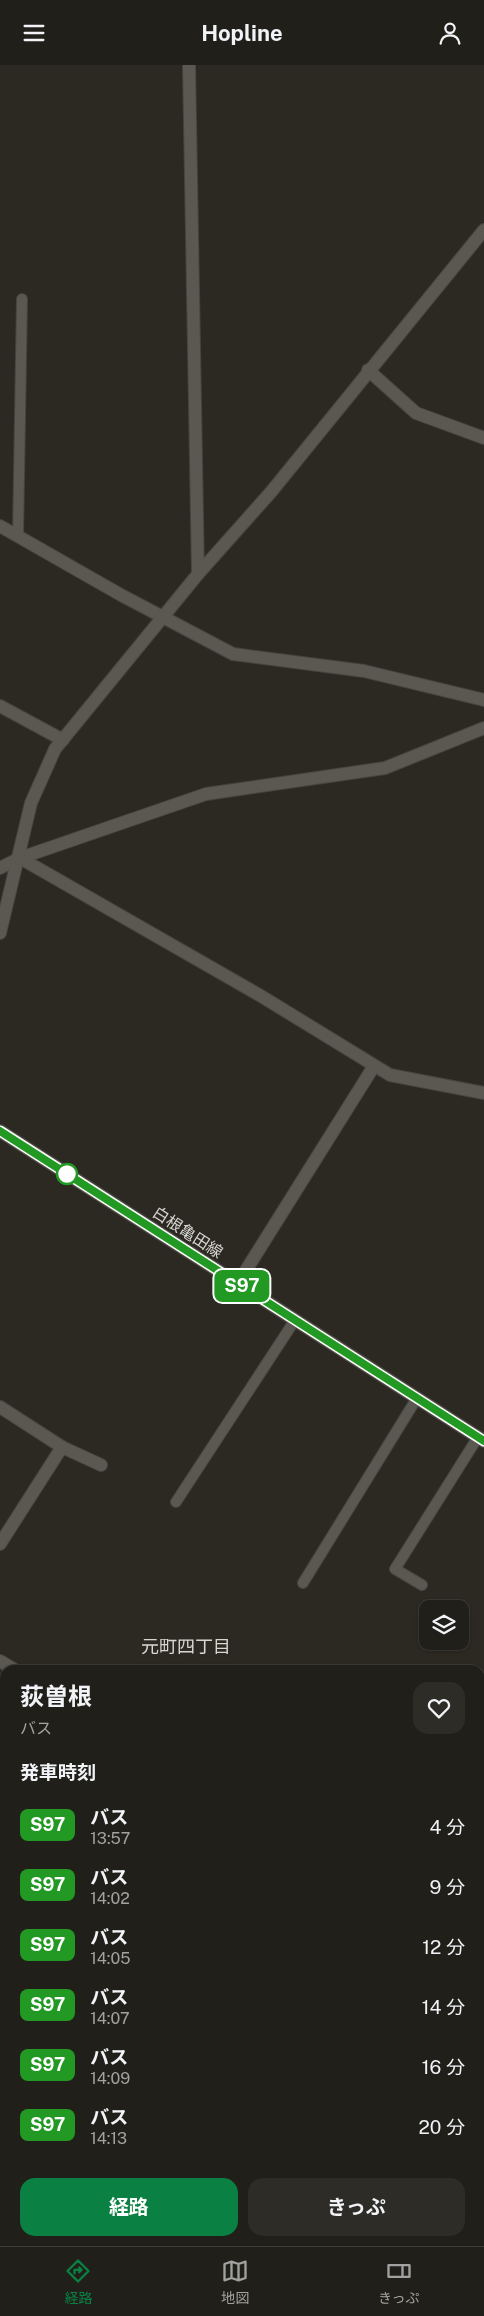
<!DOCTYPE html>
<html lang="ja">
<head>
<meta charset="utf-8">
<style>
  :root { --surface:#201f19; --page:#2d2c26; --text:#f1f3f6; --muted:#a2a2a2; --line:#3d3d38; --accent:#0b8043 }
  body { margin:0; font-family:"Public Sans","Noto Sans JP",sans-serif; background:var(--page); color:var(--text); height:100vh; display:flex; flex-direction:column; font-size:19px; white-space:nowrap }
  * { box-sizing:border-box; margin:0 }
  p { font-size:16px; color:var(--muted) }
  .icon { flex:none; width:28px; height:28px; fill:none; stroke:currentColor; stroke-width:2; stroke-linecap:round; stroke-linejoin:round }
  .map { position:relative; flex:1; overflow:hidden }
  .details { position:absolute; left:0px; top:1600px; width:485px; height:581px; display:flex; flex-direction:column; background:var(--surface); border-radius:15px 15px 0 0; box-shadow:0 1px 4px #0004,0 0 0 1px var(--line) }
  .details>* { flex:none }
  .badge { padding:0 10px; border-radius:8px; font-size:18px; line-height:32px }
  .buttons { position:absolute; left:419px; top:1535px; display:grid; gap:10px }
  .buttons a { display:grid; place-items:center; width:50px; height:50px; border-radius:10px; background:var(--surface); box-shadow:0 1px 4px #0004,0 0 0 1px var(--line); font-size:25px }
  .map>.badge { position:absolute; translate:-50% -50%; box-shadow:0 0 0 2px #fff }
  h2 { padding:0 20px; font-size:19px; line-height:45px }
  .round { display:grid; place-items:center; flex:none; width:52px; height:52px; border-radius:15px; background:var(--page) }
  .head { display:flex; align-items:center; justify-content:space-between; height:85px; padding:0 20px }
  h1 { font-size:24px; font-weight:700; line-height:38px }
  .button { display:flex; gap:10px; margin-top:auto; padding:10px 20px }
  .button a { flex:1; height:58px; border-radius:15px; background:var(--accent); color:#fff; font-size:20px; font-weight:700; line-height:58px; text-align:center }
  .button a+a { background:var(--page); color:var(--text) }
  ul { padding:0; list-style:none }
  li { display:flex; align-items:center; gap:15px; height:60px; padding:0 20px }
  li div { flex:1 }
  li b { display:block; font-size:19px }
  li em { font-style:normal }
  li .badge { min-width:55px; font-weight:700; text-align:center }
  header { display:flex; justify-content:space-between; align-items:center; height:65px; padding:0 20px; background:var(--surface); font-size:22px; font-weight:700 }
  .tabs { display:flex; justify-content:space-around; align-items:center; height:70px; border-top:1px solid var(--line); background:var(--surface); font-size:14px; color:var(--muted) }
  .tabs a { display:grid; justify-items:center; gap:2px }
  .tabs .selected { color:var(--accent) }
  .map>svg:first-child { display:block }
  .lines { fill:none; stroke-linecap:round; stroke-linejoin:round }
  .service-casing { stroke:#46443e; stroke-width:12 }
  .minor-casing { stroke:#46443e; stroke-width:14 }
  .secondary-casing { stroke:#46443e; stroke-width:14 }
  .service { stroke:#5a5850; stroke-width:10 }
  .minor { stroke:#5a5850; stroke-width:12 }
  .secondary { stroke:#5a5850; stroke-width:12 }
  .line-casing { stroke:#fff; stroke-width:11 }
  .line { stroke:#292; stroke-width:8 }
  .stop-dot { fill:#fff; stroke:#292; stroke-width:2.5 }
  .labels { text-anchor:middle; stroke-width:4.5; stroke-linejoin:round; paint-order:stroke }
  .street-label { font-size:16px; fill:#d7d6d1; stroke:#2b2921 }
  .neighbourhood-label { font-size:18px; fill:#d7d6d1; stroke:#2b2921 }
</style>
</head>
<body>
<header><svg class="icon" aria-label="menu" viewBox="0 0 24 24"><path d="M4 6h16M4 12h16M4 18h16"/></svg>Hopline<svg class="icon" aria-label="person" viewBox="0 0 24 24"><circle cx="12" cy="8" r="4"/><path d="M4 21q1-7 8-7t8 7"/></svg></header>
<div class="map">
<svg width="484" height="2181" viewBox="0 0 484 2181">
  <rect width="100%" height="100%" fill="#2b2921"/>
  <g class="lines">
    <defs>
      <g id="service">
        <polyline points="18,471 22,234"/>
        <polyline points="176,1437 295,1255"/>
        <polyline points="303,1518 417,1333"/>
        <polyline points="422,1520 395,1504 478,1372"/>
      </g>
      <g id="minor">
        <polyline points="189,0 198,509"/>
        <polyline points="368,305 416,348 484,373"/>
        <polyline points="0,461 121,530 233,589 364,606 484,635"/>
        <polyline points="0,641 63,675"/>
        <polyline points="20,793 261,931 390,1010 484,1028"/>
        <polyline points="0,803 20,793 206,729 385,703 484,663"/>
        <polyline points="0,868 31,738 55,684 198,509 271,427 484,165"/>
        <polyline points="238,1218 374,1001"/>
        <polyline points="0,1342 62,1382 101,1400"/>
        <polyline points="0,1479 62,1382"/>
        <polyline points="0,1596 15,1605"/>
        <polyline points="480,1718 484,1714"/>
        <polyline points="480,1808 484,1804"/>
        <polyline points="0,1840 5,1823"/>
        <polyline points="0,1939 5,1941"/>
        <polyline points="0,2039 5,2041"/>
        <polyline points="0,2128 5,2130"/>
        <polyline points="480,2172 484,2175"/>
        <polyline points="52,2181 56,2176"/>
        <polyline points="125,2181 129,2176"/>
      </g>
      <polyline id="secondary" points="0,1066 484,1376"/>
    </defs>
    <use href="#service" class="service-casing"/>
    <use href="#minor" class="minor-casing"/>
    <use href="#secondary" class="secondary-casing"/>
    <use href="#service" class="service"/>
    <use href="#minor" class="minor"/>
    <use href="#secondary" class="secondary"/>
  </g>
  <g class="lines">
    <defs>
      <polyline id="line" points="0,1066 484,1376"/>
    </defs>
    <use href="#line" class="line-casing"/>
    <use href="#line" class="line"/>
  </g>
  <circle class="stop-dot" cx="67" cy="1109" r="10"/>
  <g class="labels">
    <g class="street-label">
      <text transform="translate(188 1167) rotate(33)" y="6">白根亀田線</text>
    </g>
    <g class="neighbourhood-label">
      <text x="186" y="1588">元町四丁目</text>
    </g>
  </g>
</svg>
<div class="buttons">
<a><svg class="icon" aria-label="layers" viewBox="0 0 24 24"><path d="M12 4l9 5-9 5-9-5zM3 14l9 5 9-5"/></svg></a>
</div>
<b class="badge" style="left:242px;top:1221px;background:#292;color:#fff">S97</b>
<section class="details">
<div class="head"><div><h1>荻曽根</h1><p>バス</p></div><a class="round"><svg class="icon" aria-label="heart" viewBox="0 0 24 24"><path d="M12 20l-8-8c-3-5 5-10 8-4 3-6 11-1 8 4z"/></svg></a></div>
<h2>発車時刻</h2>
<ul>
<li><span class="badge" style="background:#292;color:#fff">S97</span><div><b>バス</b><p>13:57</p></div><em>4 分</em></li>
<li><span class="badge" style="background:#292;color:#fff">S97</span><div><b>バス</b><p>14:02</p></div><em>9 分</em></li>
<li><span class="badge" style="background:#292;color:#fff">S97</span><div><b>バス</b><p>14:05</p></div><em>12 分</em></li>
<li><span class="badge" style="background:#292;color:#fff">S97</span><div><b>バス</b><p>14:07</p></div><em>14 分</em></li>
<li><span class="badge" style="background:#292;color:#fff">S97</span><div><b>バス</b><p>14:09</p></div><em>16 分</em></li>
<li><span class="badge" style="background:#292;color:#fff">S97</span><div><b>バス</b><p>14:13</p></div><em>20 分</em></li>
</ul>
<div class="button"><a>経路</a><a>きっぷ</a></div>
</section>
</div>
<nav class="tabs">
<a class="selected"><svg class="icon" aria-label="directions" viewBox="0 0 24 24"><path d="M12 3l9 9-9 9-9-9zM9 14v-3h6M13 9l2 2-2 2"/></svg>経路</a>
<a><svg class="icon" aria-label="map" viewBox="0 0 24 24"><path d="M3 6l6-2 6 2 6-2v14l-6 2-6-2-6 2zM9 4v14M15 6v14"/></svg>地図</a>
<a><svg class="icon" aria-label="tickets" viewBox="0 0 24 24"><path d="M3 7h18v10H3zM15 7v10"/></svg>きっぷ</a>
</nav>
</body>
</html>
